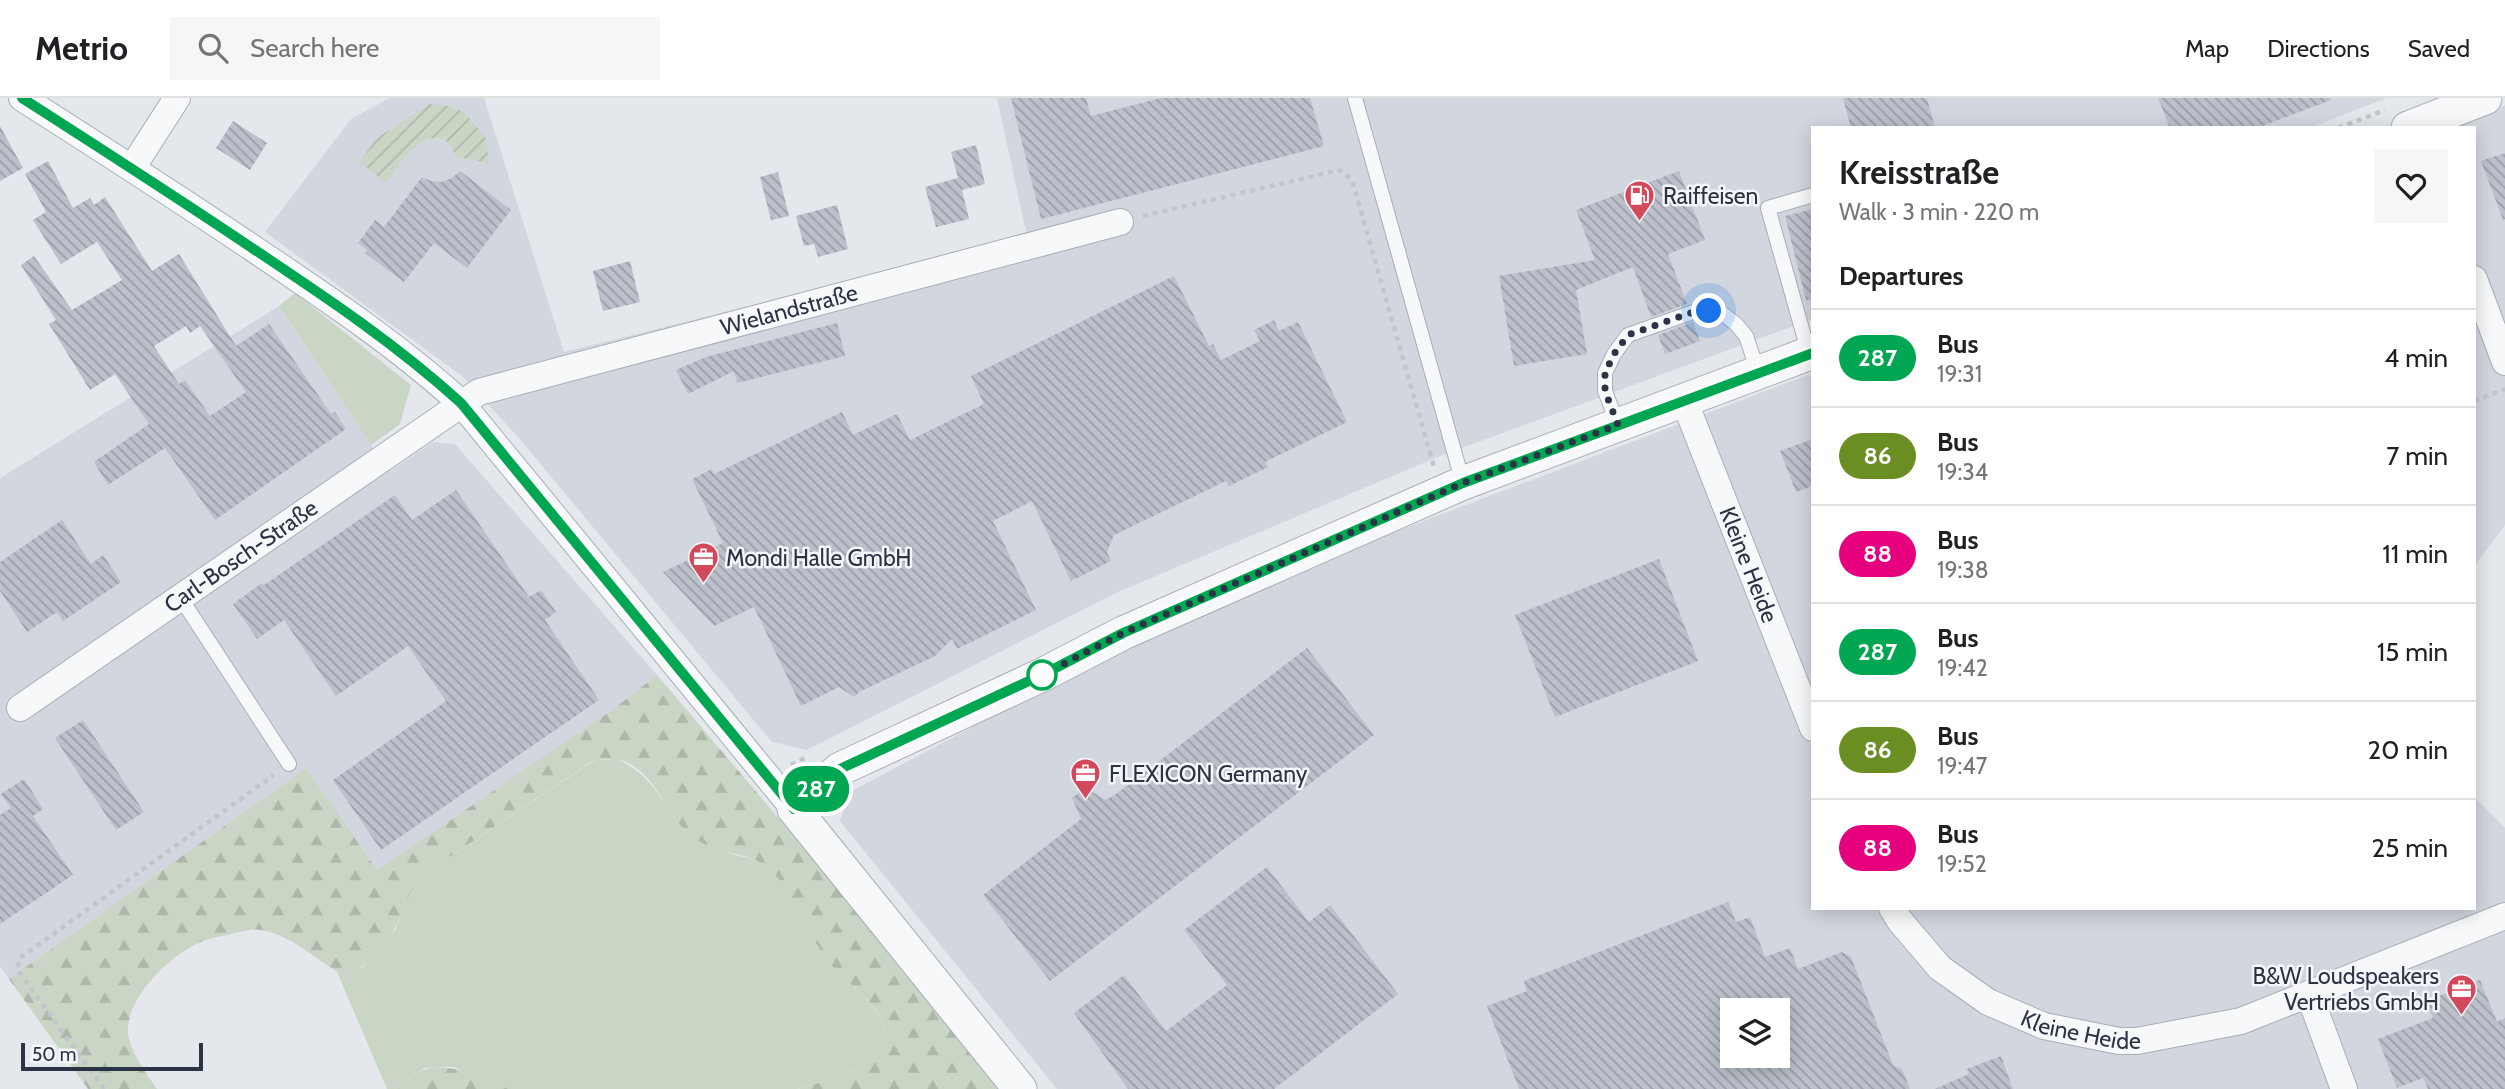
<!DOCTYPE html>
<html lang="en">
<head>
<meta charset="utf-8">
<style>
  :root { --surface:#fff; --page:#f6f6f6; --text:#202124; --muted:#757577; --line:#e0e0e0 }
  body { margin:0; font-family:Cabin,sans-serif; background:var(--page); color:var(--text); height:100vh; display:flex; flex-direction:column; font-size:26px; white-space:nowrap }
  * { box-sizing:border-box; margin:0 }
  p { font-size:23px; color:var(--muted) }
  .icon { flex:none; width:38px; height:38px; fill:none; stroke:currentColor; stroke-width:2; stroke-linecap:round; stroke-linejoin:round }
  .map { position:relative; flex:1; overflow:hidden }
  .drawer { position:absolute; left:1811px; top:28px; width:665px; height:784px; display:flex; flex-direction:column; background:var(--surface); border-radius:0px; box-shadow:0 4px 18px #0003 }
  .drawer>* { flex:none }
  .badge { padding:0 14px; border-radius:23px; font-size:24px; line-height:46px }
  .tools { position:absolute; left:1720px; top:900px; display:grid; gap:14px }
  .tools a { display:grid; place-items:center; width:70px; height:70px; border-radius:0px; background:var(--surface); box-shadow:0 4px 18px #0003; font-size:35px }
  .scale { position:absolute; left:21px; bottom:18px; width:182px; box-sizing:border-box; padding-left:7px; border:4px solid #2b3445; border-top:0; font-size:19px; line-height:24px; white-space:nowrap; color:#2b3445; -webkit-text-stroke:5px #f4f6f9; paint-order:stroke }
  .you { position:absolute; width:35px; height:35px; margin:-18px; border:5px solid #fff; border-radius:50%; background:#1a73e8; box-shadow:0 0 0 10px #1a73e833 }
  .map>.badge { position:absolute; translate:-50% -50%; box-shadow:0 0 0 4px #fff }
  h2 { padding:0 28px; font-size:26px; line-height:63px }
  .round { display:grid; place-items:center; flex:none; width:74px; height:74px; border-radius:0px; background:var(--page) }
  .summary { display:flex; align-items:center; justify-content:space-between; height:119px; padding:0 28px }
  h1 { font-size:33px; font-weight:800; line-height:52px }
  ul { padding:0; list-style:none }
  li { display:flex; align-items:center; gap:21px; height:98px; padding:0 28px; border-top:2px solid var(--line) }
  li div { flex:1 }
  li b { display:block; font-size:26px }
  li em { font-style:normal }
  li .badge { min-width:77px; font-weight:700; text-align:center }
  header { display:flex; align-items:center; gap:42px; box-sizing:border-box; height:98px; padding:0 35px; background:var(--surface); border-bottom:2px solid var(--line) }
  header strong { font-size:33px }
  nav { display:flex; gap:38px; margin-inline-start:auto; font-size:24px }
  .search { width:490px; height:63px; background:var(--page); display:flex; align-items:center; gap:18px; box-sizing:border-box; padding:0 24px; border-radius:0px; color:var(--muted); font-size:26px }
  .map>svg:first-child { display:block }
  .built { fill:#d2d6de; fill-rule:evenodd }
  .grass { fill:#c9d6c5 }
  .forest { fill:url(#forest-firs) }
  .garden { fill:url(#garden-furrows) }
  .building { fill:url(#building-back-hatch); fill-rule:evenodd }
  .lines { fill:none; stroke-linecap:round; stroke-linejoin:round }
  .service-casing { stroke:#a9aeb7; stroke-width:16 }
  .minor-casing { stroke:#a9aeb7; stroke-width:28 }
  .tertiary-casing { stroke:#a9aeb7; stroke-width:35 }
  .path { stroke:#c2c5cb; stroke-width:4.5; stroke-dasharray:5 5; stroke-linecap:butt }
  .service { stroke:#f7f8fa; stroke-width:14 }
  .minor { stroke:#f7f8fa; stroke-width:26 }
  .tertiary { stroke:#f7f8fa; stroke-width:33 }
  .line-casing { stroke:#fff; stroke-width:16 }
  .line { stroke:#00a651; stroke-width:10 }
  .walk { stroke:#2b3445; stroke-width:7; stroke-dasharray:0 12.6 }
  .stop-dot { fill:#fff; stroke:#00a651; stroke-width:3.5 }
  .labels { text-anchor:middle; stroke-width:5; stroke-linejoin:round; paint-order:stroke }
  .poi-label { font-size:23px; fill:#2b3445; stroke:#f4f6f9; text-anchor:start }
  .street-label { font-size:23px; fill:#2b3445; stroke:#f4f6f9 }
</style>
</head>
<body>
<header>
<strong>Metrio</strong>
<div class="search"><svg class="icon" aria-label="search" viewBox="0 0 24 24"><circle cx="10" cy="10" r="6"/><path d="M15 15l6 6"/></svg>Search here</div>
<nav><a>Map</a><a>Directions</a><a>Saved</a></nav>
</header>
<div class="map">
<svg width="2505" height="991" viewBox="0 0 2505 991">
  <defs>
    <pattern id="forest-firs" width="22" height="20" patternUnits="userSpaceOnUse" patternTransform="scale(1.75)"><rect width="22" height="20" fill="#c9d6c5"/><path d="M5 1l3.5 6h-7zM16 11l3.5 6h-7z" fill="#adb8ab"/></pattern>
    <pattern id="garden-furrows" width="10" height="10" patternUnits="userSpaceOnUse" patternTransform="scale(1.75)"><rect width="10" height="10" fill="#c9d6c5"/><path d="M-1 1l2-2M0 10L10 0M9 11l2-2" fill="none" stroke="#adb8ab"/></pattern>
    <pattern id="building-back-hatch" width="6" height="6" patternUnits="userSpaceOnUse" patternTransform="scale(1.75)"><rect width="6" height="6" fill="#bbc0ca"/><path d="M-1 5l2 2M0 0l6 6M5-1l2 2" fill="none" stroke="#989da6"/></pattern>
  </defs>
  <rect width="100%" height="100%" fill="#e4e7ec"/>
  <g class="built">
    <polygon points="390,0 484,0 564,254 1027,139 997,0 2386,0 2310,30 1813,30 1813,221 1440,358 1118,494 807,652 772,644 518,339 462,278 265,134 351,21"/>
    <polygon points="2505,7 2505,427 2475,467 2474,30 2447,30"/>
    <polygon points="279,208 389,374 433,344 455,346 657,577 612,612 376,773 306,670 9,881 0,868 0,380"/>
    <path d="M1813,275V810H2474L2475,700L2505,730V991H1057L840,723L850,694L1118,552L1358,448ZM1732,912H1778V957H1732Z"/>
  </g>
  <g class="grass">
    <polygon points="295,195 411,287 400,326 371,347 279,208"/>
    <path d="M617,661C644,674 653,688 670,712C675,719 679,727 686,733C702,745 719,752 739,758C746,760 758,761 764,766C790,782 811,841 832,868C848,888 892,914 884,944C876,971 821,984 797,991H508L454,969H436L425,970L407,981L398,991H387L337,874L363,869L395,832L410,792L421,778L595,662Z"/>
  </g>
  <g class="forest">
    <path d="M657,577L831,782L998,991H797C821,984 874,972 883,945C894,914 849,889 833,869C807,838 797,795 766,768C753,757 722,755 706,747C698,743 686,735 681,728C663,705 648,666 616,661C609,660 601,662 594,662L421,778C399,806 397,848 364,867C357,872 345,872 337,874C314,859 289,837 262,832C252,830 240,834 230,836C220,839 208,840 199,845C170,857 126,900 128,934C129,953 147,976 157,991H88L9,881L306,670L377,772L612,612Z"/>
    <path d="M436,969C462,970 486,977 508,991H398C408,979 420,971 436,969Z"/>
  </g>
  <polygon class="garden" points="429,6 449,8 465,15 486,40 489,65 457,59 445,41 427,40 406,57 386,85 359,64 377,40"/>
  <g class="building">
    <polygon points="1011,0 1086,0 1091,18 1161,0 1310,0 1324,48 1041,121"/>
    <polygon points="1843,0 1927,0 1935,30 1851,30"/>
    <polygon points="2158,0 2330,0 2331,2 2257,30 2170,30"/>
    <polygon points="233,23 267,45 250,72 216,50"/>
    <polygon points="0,28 23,70 0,83"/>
    <polygon points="976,47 985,86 962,92 969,121 936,129 925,89 958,80 951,54"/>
    <polygon points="2505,55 2505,121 2503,122 2481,63"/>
    <path d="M48,63L73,110L90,100L94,107L105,99L152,173L179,156L236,248L269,226L331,316L335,314L346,331L215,422L165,350L108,387L94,364L149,326L115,276L90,292L49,226L56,222L21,167L34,158L72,212L122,182L97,144L61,166L33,122L46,114L25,76ZM186,228L190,235L200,228L246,294L210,318L185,282L179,286L154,248Z"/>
    <polygon points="460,73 511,112 467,170 434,145 404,184 365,155 367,152 358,145 375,122 384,129 422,79 431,83 442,84 452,80"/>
    <polygon points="1679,73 1705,142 1668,156 1687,206 1651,219 1633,169 1576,192 1587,256 1514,268 1499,178 1595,162 1576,112"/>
    <polygon points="778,74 789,118 771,122 760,79"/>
    <polygon points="837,107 848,151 818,159 814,146 804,148 796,118"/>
    <polygon points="1813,111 1813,201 1806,202 1785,118"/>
    <polygon points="630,163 640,204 603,213 593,173"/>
    <polygon points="1174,178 1209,248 1213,246 1221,262 1260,243 1254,232 1274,222 1279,233 1298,224 1347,324 1265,364 1268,369 1229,388 1226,383 1114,437 1107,454 1111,463 1071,483 1032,403 993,423 1036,512 957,551 952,541 935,558 859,594 854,599 839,589 801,608 754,509 714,528 663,474 723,445 692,381 712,371 714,376 842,314 853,337 897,316 910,342 984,306 971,278"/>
    <polygon points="1693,224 1700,243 1665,256 1658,237"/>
    <polygon points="837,225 845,258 737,285 734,273 688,296 676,272 706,259"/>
    <polygon points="1813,341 1813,388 1796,394 1780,353"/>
    <polygon points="456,392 529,499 541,492 556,514 545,522 599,602 381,752 333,682 446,603 408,548 336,598 284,522 257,541 233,506 262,485 264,487 395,397 412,422"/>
    <polygon points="62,422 91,466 103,457 121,484 63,523 57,514 27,534 0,493 0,464"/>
    <polygon points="1659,461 1698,563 1555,619 1515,517"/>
    <polygon points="1307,550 1374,637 1050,883 983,797 1081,721 1072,700 1082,692 1088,691 1105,702 1116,696"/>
    <polygon points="83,622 144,714 116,732 55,640"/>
    <polygon points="24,681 43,711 33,718 73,777 0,826 0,717 11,710 1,696"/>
    <polygon points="1267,769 1309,824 1330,807 1398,896 1274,991 1128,991 1074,915 1124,877 1166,933 1227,887 1184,832"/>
    <path d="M1728,804L1736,824L1750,819L1765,859L1790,850L1798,871L1842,854L1851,859L1893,967L1902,971L1910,991H1519L1487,908L1527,893L1524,883ZM1732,912H1778V957H1732Z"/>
    <polygon points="2480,882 2497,924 2505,920 2505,991 2428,991 2423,980 2397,990 2378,941 2433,920 2426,903"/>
    <polygon points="2001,958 2013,991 1935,991 1969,976 1967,971"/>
  </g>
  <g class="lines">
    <defs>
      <g id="service">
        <polyline points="1355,0 1463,385"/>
        <polyline points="1809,256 1768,110 1813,97"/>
        <polyline points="1618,327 1605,293 1605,275 1614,256 1628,237 1696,213 1723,216 1736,226 1746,238 1758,274"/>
        <polyline points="180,499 289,666"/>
      </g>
      <g id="minor">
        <path d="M22,0C99,49 175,98 251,149C324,198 396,246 461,305L794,711"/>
        <polyline points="132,70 177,0"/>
        <polyline points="2474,181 2505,264"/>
        <path id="s1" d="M1684,302L1813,630"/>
        <path id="s2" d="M20,610L479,294L1120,124"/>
        <path id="s3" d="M1892,810L1900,823L1940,870L1988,904L2044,928L2119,943H2137L2241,923L2505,818"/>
        <polyline points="2309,896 2344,991"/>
      </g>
      <g id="tertiary">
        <polyline points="2408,30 2485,0"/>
        <polyline points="1020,991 794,711 840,671 1044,576 1123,535 1463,385 1813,254"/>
      </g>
    </defs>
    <use href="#service" class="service-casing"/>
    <use href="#minor" class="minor-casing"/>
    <use href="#tertiary" class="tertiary-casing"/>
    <g class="path">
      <polyline points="2338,30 2385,12"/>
      <polyline points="1143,118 1340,72 1352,82 1434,369"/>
      <polyline points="2474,303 2505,291"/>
      <polyline points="791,667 809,658"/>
      <polyline points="104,991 17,871 20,860 274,677"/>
    </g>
    <use href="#service" class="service"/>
    <use href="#minor" class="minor"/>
    <use href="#tertiary" class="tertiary"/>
  </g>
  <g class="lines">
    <defs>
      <path id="line" d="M22,0C100,50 178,100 255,152C327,200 396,246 461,305L794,711L840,671L1044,576L1123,535L1463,385L1813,255"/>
    </defs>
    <use href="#line" class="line-casing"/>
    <use href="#line" class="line"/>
    <polyline class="walk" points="1042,577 1123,535 1463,385 1618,327 1605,293 1605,275 1614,256 1628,237 1696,213 1709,213"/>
  </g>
  <defs>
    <symbol id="fuel-pin" viewBox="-11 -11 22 30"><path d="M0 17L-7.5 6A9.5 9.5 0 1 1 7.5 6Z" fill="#d1495b" stroke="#f4f6f9"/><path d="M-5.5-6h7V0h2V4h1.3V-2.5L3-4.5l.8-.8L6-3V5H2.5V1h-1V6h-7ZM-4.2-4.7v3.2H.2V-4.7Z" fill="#fff"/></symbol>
    <symbol id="office-pin" viewBox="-11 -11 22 30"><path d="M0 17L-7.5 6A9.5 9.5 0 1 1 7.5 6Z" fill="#d1495b" stroke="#f4f6f9"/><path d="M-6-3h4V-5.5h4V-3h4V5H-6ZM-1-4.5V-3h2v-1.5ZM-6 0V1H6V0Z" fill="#fff"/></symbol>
  </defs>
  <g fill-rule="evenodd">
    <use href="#fuel-pin" x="1622" y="80" width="35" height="47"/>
    <use href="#office-pin" x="686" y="442" width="35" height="47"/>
    <use href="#office-pin" x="1068" y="658" width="35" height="47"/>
    <use href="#office-pin" x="2444" y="874" width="35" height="47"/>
  </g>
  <circle class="stop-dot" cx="1042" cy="577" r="14"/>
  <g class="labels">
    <g class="poi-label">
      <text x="1663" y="106">Raiffeisen</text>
      <text x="726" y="468">Mondi Halle GmbH</text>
      <text x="1109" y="684">FLEXICON Germany</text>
      <text x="2439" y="886" text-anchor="end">B&amp;W Loudspeakers<tspan x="2439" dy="26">Vertriebs GmbH</tspan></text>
    </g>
    <g class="street-label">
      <text dy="8" stroke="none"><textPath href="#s2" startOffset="878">Wielandstraße</textPath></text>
      <text dy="8" stroke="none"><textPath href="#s2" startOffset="268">Carl-Bosch-Straße</textPath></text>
      <text dy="8" stroke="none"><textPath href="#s1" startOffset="177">Kleine Heide</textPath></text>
      <text dy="8" stroke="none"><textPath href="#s3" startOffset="234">Kleine Heide</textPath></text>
    </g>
  </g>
</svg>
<div class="tools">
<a><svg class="icon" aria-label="layers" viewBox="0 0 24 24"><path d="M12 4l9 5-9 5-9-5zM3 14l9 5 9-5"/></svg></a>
</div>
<div class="scale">50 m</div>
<div class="you" style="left:1709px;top:213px"></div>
<b class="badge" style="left:816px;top:691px;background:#00a651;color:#fff">287</b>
<section class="drawer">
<div class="summary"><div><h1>Kreisstraße</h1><p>Walk · 3 min · 220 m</p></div><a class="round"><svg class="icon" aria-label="heart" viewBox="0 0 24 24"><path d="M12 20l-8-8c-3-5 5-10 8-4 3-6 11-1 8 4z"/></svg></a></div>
<h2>Departures</h2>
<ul>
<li><span class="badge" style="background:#00a651;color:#fff">287</span><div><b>Bus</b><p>19:31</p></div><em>4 min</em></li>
<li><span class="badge" style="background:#6b8e23;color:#fff">86</span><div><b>Bus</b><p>19:34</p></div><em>7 min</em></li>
<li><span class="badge" style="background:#e6007e;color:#fff">88</span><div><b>Bus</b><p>19:38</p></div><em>11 min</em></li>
<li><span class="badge" style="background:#00a651;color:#fff">287</span><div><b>Bus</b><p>19:42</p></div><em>15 min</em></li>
<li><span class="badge" style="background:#6b8e23;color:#fff">86</span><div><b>Bus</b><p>19:47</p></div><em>20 min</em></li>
<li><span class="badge" style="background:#e6007e;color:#fff">88</span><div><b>Bus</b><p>19:52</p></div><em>25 min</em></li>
</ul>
</section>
</div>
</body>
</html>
